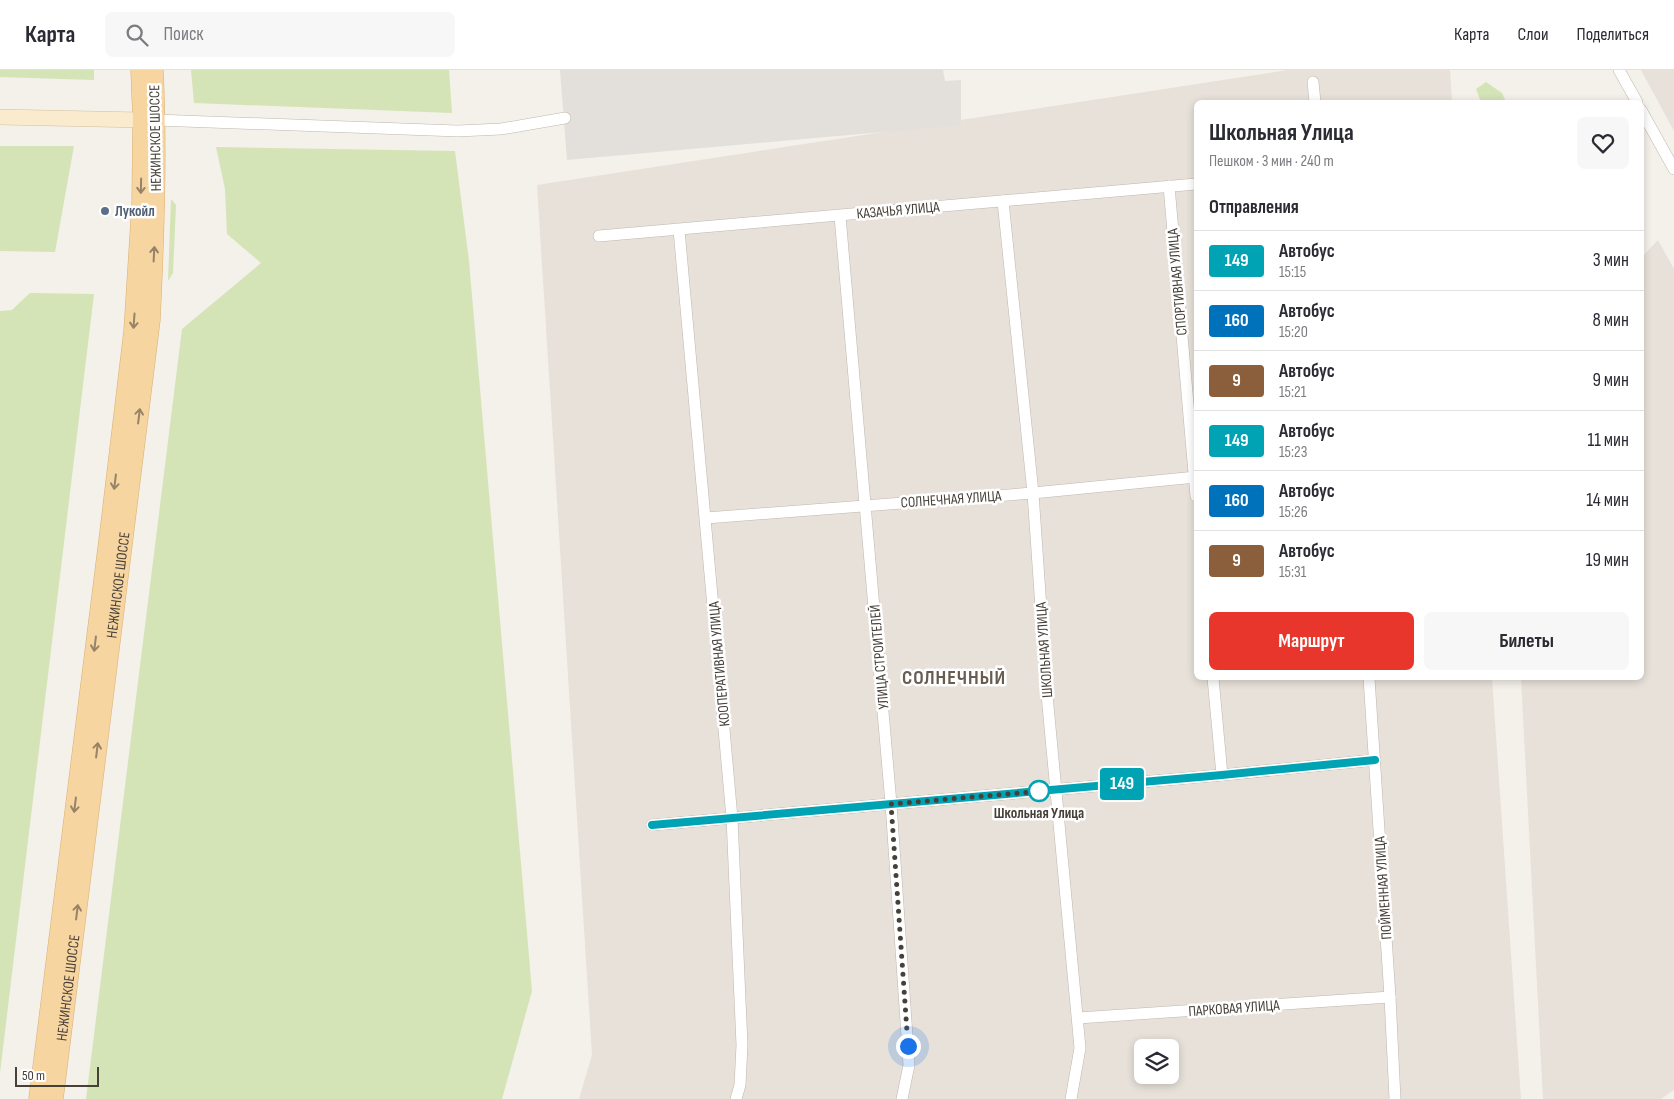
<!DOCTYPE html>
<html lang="ru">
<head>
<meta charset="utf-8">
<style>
  :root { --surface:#fff; --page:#f7f7f7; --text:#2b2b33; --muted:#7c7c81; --line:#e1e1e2; --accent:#e8362d }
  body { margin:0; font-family:"Sofia Sans Condensed",sans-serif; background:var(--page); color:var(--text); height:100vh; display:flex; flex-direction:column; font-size:19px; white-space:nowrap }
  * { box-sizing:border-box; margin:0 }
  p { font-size:16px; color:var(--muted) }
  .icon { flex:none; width:28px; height:28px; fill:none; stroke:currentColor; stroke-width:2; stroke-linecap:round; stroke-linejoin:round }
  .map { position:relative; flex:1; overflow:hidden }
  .drawer { position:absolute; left:1194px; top:30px; width:450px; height:580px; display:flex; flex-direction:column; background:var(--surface); border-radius:8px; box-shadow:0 2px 8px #0003 }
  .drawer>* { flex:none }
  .badge { padding:0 10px; border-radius:4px; font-size:18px; line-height:32px }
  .fabs { position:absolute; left:1134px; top:969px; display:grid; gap:10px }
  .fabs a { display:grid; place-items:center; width:45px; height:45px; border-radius:8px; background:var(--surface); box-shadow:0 2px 8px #0003; font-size:25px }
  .scale { position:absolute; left:15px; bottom:12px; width:84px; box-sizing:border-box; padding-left:5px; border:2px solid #474039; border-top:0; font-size:14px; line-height:18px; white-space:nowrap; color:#474039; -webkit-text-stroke:4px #fff; paint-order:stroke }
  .you { position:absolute; width:25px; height:25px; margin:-12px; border:4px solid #fff; border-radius:50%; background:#1a73e8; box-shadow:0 0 0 8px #1a73e833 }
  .map>.badge { position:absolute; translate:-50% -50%; box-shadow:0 0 0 2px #fff }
  h2 { padding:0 15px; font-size:19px; line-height:45px }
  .round { display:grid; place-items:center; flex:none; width:52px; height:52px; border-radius:8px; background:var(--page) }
  .overview { display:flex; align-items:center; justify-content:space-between; height:85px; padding:0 15px }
  h1 { font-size:24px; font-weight:700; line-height:38px }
  .action { display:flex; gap:10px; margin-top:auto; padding:10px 15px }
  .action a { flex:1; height:58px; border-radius:8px; background:var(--accent); color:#fff; font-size:20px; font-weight:700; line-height:58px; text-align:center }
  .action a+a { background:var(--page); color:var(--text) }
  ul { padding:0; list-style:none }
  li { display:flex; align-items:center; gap:15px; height:60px; padding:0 15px; border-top:1px solid var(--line) }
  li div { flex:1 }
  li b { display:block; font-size:19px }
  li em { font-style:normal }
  li .badge { min-width:55px; font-weight:700; text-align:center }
  header { display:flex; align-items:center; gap:30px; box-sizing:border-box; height:70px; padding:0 25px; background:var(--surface); border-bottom:1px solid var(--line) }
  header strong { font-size:24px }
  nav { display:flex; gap:28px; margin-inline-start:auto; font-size:18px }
  .search { width:350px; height:45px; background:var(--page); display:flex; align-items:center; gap:12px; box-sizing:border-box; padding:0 18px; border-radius:8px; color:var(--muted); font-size:19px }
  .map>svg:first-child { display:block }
  .residential { fill:#e7e1d9; fill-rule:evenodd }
  .industrial { fill:#e3dfdb }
  .green { fill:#d4e4b7 }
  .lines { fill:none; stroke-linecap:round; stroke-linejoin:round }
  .street-casing { stroke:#bfb7ad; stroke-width:12 }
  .secondary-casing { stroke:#d2c09f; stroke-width:16 }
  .primary-casing { stroke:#dab072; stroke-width:19 }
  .street { stroke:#fff; stroke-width:11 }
  .secondary { stroke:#faebce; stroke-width:15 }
  .primary { stroke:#f6d5a1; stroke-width:18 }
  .oneway { stroke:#968368 }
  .line-casing { stroke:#fff; stroke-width:11 }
  .line { stroke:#00a3b4; stroke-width:8 }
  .walk { stroke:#474039; stroke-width:5; stroke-dasharray:0 9 }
  .service-dot { fill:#5c6f8a; stroke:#fff; stroke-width:2 }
  .stop-dot { fill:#fff; stroke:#00a3b4; stroke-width:2.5 }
  .labels { text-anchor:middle; stroke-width:5; stroke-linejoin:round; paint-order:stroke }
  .street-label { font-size:15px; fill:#474039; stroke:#fff }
  .service-label { font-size:15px; font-weight:bold; fill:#4e5e75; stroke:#fff; text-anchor:start }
  .stop-label { font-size:15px; font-weight:bold; fill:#474039; stroke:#fff }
  .district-label { font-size:20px; font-weight:bold; letter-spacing:1px; fill:#695d51; stroke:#fff }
</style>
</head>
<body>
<header>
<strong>Карта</strong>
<div class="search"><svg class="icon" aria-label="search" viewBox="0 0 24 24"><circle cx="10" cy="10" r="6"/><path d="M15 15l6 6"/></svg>Поиск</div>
<nav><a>Карта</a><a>Слои</a><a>Поделиться</a></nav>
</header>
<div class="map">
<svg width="1674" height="1029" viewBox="0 0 1674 1029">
  <rect width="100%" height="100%" fill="#f4f0ea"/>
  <g class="residential">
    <path d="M1288,0H1450L1452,32H1196V608H1492L1521,1029H579L592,985L537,115ZM1142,978H1170V1005H1142Z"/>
    <polygon points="1641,0 1674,0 1674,61"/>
    <polygon points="1658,170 1674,199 1674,1020 1661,1029 1543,1029 1521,608 1641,608 1641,188"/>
  </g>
  <polygon class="industrial" points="560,0 943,0 945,11 961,10 961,55 567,90"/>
  <g class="green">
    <polygon points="0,0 94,0 94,10 0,7"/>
    <polygon points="191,0 449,0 452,43 194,33"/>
    <polygon points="1486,12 1502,23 1506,32 1481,32 1476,19"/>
    <polygon points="0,76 74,76 55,182 0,181"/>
    <polygon points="216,77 455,81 469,191 532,921 502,1029 86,1029 182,259 261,193 227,164 225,119"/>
    <polygon points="171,129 176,135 173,203 168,211"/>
    <polygon points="30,223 94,224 0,1003 0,241 12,240"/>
  </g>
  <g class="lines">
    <defs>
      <g id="street">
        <polyline points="1619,0 1637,32"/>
        <polyline points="1313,12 1315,32"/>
        <polyline points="1641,40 1674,99"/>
        <polyline points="156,50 458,61 501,59 565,48"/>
        <polyline points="1169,116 1196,426"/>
        <polyline points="1003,131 1033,423 1047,625 1080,978 1071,1029"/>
        <polyline points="840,146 891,734 909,995 902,1029"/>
        <polyline points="679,160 732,748 742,975 740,1015 736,1029"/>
        <polyline points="599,166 1196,114"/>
        <polyline points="706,448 1033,423 1196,407"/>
        <polyline points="1213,608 1222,705"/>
        <polyline points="1369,608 1390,927 1395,1029"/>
        <polyline points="652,755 1222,705 1375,690"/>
        <polyline points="1078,948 1390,927"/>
      </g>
      <polyline id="secondary" points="0,47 142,50"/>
      <g id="primary">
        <polyline points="38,1029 109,462 133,261 141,134 142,50 140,0"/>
        <path id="s1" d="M54,1029L151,250C155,166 158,83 154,0"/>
      </g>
    </defs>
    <use href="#street" class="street-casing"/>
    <use href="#secondary" class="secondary-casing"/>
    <use href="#primary" class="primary-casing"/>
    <use href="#street" class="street"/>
    <use href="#secondary" class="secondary"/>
    <use href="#primary" class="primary"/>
  </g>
  <defs><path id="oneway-shaft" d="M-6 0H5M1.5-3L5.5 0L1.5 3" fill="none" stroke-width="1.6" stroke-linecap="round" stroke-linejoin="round" transform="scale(1.25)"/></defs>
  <g class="oneway">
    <use href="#oneway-shaft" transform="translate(141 116) rotate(91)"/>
    <use href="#oneway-shaft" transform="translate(154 184) rotate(-87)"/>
    <use href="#oneway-shaft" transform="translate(134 251) rotate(94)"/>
    <use href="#oneway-shaft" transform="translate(139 346) rotate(-83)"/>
    <use href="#oneway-shaft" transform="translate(115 412) rotate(97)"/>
    <use href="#oneway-shaft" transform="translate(95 574) rotate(97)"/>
    <use href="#oneway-shaft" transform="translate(97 680) rotate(-83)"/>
    <use href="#oneway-shaft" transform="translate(75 735) rotate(97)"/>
    <use href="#oneway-shaft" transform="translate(77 842) rotate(-83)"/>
  </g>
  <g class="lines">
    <defs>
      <polyline id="line" points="652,755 1222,705 1375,690"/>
    </defs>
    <use href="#line" class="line-casing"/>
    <use href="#line" class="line"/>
    <polyline class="walk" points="908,976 891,734 1043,721 1039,721"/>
  </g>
  <circle class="service-dot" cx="105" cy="141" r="5"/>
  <circle class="stop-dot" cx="1039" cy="721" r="10"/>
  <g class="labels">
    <g class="street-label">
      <text transform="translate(155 68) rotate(-91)" y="5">НЕЖИНСКОЕ ШОССЕ</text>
      <text transform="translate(898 140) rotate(-5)" y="5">КАЗАЧЬЯ УЛИЦА</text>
      <text transform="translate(1177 212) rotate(-95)" y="5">СПОРТИВНАЯ УЛИЦА</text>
      <text transform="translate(951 429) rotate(-4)" y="5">СОЛНЕЧНАЯ УЛИЦА</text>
      <text dy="5" stroke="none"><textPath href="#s1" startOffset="518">НЕЖИНСКОЕ ШОССЕ</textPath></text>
      <text transform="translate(1044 580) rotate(-94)" y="5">ШКОЛЬНАЯ УЛИЦА</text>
      <text transform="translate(879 587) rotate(-95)" y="5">УЛИЦА СТРОИТЕЛЕЙ</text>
      <text transform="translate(719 594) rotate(-95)" y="5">КООПЕРАТИВНАЯ УЛИЦА</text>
      <text transform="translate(1383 818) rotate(-94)" y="5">ПОЙМЕННАЯ УЛИЦА</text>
      <text dy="5" stroke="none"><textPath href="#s1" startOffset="112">НЕЖИНСКОЕ ШОССЕ</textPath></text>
      <text transform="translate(1234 938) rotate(-4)" y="5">ПАРКОВАЯ УЛИЦА</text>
    </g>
    <g class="service-label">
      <text x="115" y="146">Лукойл</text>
    </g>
    <g class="stop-label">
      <text x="1039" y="748">Школьная Улица</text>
    </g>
    <g class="district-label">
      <text x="954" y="614">СОЛНЕЧНЫЙ</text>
    </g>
  </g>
</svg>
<div class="fabs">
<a><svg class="icon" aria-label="layers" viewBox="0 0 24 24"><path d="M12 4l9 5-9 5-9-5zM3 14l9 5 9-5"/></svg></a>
</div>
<div class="scale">50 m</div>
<div class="you" style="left:908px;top:976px"></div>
<b class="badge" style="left:1122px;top:714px;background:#00a3b4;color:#fff">149</b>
<section class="drawer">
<div class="overview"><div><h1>Школьная Улица</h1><p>Пешком · 3 мин · 240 m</p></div><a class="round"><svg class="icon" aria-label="heart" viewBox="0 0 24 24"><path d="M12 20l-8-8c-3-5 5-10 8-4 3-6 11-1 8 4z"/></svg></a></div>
<h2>Отправления</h2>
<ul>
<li><span class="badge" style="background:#00a3b4;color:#fff">149</span><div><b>Автобус</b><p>15:15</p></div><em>3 мин</em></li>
<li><span class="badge" style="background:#0072bc;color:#fff">160</span><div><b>Автобус</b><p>15:20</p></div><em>8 мин</em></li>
<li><span class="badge" style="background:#8b5e3c;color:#fff">9</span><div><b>Автобус</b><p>15:21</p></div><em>9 мин</em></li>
<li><span class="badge" style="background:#00a3b4;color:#fff">149</span><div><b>Автобус</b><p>15:23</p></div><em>11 мин</em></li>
<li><span class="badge" style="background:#0072bc;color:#fff">160</span><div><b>Автобус</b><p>15:26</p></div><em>14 мин</em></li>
<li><span class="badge" style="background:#8b5e3c;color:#fff">9</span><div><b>Автобус</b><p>15:31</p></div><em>19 мин</em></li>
</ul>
<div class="action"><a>Маршрут</a><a>Билеты</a></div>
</section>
</div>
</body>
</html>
